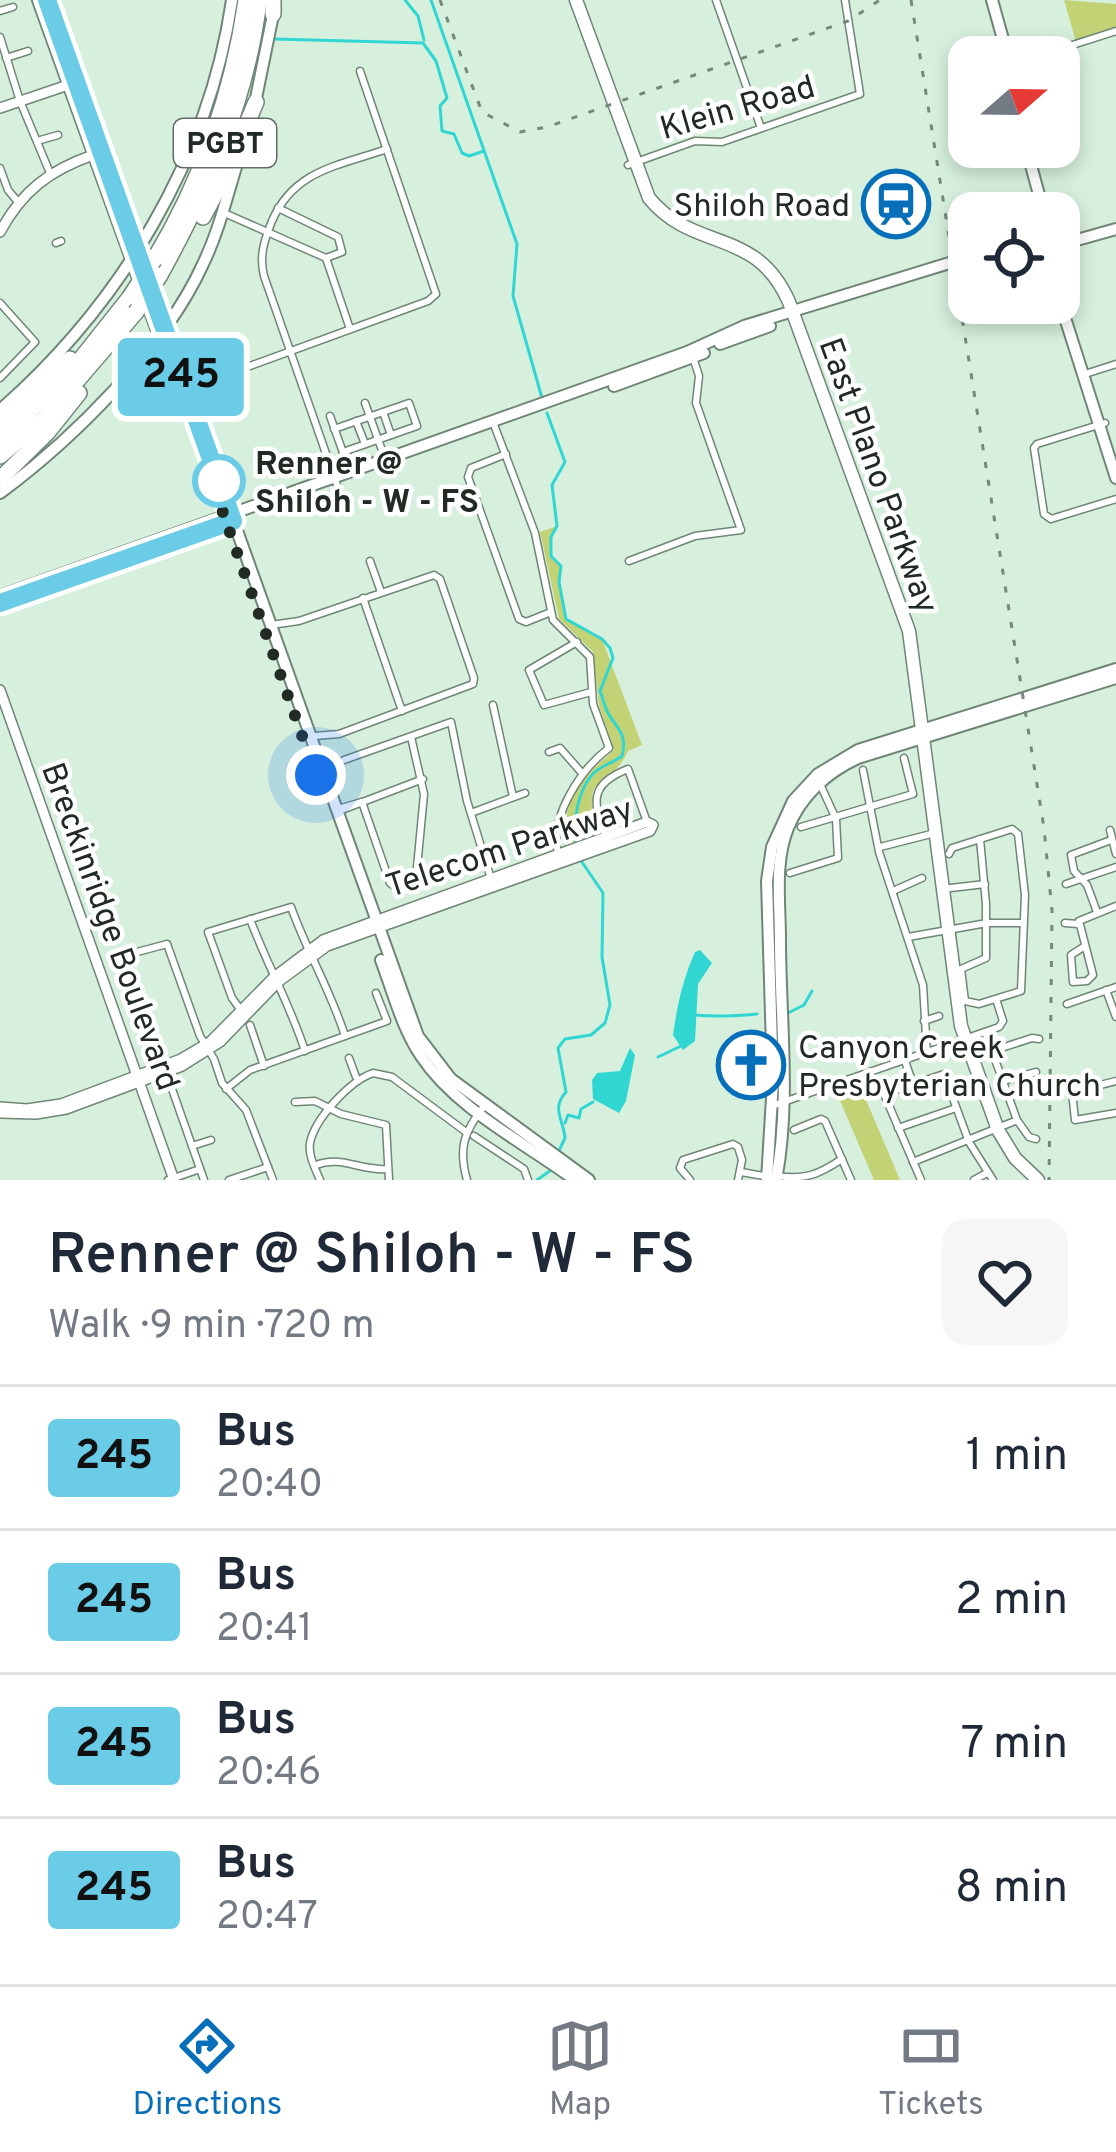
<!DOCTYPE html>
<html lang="en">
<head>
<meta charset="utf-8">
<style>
  :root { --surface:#fff; --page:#f6f6f7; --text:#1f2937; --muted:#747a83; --line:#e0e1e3; --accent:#076eba }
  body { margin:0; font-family:Overpass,sans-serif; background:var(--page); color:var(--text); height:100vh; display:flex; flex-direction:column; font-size:45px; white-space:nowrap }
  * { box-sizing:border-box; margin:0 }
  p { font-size:39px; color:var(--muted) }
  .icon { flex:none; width:66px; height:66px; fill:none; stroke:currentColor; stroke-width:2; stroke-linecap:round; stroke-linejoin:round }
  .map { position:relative; height:1180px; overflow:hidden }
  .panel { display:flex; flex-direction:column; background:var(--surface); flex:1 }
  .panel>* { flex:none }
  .badge { padding:0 24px; border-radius:9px; font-size:42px; line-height:78px }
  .needle { width:78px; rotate:70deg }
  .tools { position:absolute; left:948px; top:36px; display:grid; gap:24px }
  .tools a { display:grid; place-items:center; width:132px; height:132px; border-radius:24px; background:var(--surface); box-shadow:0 6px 18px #0003; font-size:60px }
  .you { position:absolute; width:60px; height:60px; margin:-30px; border:9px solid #fff; border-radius:50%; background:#1a73e8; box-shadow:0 0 0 18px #1a73e833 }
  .map>.badge { position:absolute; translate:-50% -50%; box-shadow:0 0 0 6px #fff }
  .round { display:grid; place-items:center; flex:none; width:126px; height:126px; border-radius:24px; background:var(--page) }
  .head { display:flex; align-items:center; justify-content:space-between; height:204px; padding:0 48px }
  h1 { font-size:57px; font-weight:600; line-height:90px }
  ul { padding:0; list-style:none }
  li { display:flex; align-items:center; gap:36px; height:144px; padding:0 48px; border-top:3px solid var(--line) }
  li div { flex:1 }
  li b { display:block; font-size:45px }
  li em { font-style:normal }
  li .badge { min-width:132px; font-weight:700; text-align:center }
  .tabs { display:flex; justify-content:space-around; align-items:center; height:168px; border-top:3px solid var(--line); background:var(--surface); font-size:33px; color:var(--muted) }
  .tabs a { display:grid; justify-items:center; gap:6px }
  .tabs .active { color:var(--accent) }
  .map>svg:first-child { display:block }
  .green { fill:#c3d274 }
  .water { fill:#30d7d2 }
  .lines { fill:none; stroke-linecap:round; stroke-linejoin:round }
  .stream { stroke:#30d7d2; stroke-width:3 }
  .minor-casing { stroke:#6f8676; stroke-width:9 }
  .tertiary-casing { stroke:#6f8676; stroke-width:12 }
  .secondary-casing { stroke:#6f8676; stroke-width:14 }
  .primary-casing { stroke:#6f8676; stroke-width:15 }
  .motorway-casing { stroke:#6f8676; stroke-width:18 }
  .minor { stroke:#fff; stroke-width:6 }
  .tertiary { stroke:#fff; stroke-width:9 }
  .secondary { stroke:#fff; stroke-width:10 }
  .primary { stroke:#fff; stroke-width:12 }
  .motorway { stroke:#fff; stroke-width:15 }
  .rail { stroke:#76877b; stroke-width:3; stroke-dasharray:6 12; stroke-linecap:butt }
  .motorway-bridge-casing { stroke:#6f8676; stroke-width:18; stroke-linecap:butt }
  .motorway-bridge { stroke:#fff; stroke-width:15 }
  .line-casing { stroke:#fff; stroke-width:27 }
  .line { stroke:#6bcce7; stroke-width:18 }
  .walk { stroke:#212b24; stroke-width:12; stroke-dasharray:0 21.6 }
  .stop-dot { fill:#fff; stroke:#6bcce7; stroke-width:6 }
  .labels { text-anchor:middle; stroke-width:9; stroke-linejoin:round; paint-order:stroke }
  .shield { fill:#fff; stroke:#646b66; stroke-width:3 }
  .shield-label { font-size:30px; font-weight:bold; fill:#212b24 }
  .street-label { font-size:33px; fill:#212b24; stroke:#fff }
  .poi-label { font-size:33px; fill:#212b24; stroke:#fff; text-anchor:end }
  .stop-label { font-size:33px; font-weight:bold; fill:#212b24; stroke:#fff; text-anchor:start }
</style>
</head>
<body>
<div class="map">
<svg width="1116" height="1180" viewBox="0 0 1116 1180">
  <rect width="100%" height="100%" fill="#d7f0de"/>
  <g class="green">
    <polygon points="1064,0 1116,4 1116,30 1076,42"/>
    <path d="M557,526L551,538V556L561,566L559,582L566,619L602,639L642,745L628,751C610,792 577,769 599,833L564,846C563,800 581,778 614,750L599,706L593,652L559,619L540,532Z"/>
    <polygon points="858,1081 900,1180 874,1180 835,1089"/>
  </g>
  <g class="water">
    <path d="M700,950L712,963L698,984L695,1041L683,1050L673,1035C677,1006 683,979 695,952Z"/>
    <polygon points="630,1048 635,1055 626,1101 619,1113 593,1099 592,1080 597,1073 620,1071"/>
  </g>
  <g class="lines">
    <g class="stream">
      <polyline points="405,0 418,16 424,40"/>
      <polyline points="431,0 517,244 513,296 542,398"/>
      <polyline points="274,39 423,43 436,61 447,98 440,106 442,131 454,134 462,153 469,156 484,151"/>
      <path d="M547,413L565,462L552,485L557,526L551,537V556L561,566L559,582L566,619L602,639L610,648L613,658L600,691C603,698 604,705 607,711C616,729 628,732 622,756C614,762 604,765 596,771C578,787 571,825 577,847"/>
      <polyline points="788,1013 804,1005 812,991"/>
      <path d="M695,1015C716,1017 736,1016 757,1014"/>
      <polyline points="658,1057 681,1046"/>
      <polyline points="565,1123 568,1115 579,1118 581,1109 593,1102"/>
      <path d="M558,1153L565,1138C563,1118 551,1109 566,1092L558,1048L565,1039L591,1035L605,1023L610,1005L602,957L603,893L582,862"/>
      <polyline points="537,1180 554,1168"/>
    </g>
    <defs>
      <g id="minor">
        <polyline points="716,0 761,128"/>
        <polyline points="0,11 13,7"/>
        <polyline points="0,37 20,101 50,173"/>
        <polyline points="1035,57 1116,31"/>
        <polyline points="6,58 28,51"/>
        <polyline points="37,141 58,135"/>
        <polyline points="628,165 695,141 722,142 860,94 845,0"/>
        <polyline points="0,168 8,190 18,202"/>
        <polyline points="278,208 338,237 342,252 326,258"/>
        <polyline points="222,212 326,258 350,329"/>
        <polyline points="56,243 61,241"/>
        <polyline points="0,303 35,342 0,378"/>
        <polyline points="1085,374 1116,364"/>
        <polyline points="184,390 428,301 436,294 360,71"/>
        <polyline points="365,403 388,467"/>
        <polyline points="383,412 391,435"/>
        <polyline points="330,416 346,461"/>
        <polyline points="356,421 365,444"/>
        <path d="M493,422L535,533L553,620L590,657L593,704L609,748C581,769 549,817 558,853"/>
        <polyline points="1105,423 1037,444 1034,448 1044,514 1051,519 1116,499"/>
        <polyline points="334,429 409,403 417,426 343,452"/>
        <polyline points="506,454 471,468 468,477 519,619 526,622 551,612"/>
        <path d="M337,485L264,276C259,256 264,241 272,221C294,170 338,166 387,149"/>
        <polyline points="370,561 381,592"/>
        <polyline points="629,561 695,536 741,530 696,403 699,376 692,354"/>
        <polyline points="363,598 402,711"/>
        <polyline points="271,625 299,621 434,575 440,579 474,678 473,684 339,734 302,737"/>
        <polyline points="577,642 529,670 544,705 591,692"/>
        <polyline points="493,705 513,797"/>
        <polyline points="549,752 560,748 581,772"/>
        <polyline points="344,760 451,722 467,801 492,882"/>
        <polyline points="863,770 879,852 923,985 927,1053"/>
        <polyline points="362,802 390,883 394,886 416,878 424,794 411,737"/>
        <polyline points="338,809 362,802"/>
        <polyline points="339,811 423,779"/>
        <polyline points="471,813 525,793"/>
        <polyline points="801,827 913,794 904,758"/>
        <polyline points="1110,830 1116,854"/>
        <polyline points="525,840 558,831"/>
        <path d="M607,840C594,805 586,785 628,769L647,822"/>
        <polyline points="880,847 935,833"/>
        <polyline points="949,854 952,848 1012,829 1018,834 1025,895 1021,991 979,1004 965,1001 961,969 986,958 986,904 980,839"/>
        <polyline points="467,860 482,855"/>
        <polyline points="790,873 838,858 836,819 820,784"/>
        <polyline points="1066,884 1116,867"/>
        <polyline points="942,889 985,884"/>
        <polyline points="893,891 922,878"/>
        <polyline points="1097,912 1087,885 1074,871 1071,855 1111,840"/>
        <path d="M250,919C267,965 290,1004 305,1051"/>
        <polyline points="1065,923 1078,924"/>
        <polyline points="908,937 987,923 1023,923"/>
        <polyline points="1085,946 1071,955 1073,982 1087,981 1093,975 1079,921 1116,906"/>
        <polyline points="1106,990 1116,1017"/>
        <polyline points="1067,1004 1116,987"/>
        <path d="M243,1013L232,998L208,932L291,907C307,952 331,991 345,1036"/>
        <polyline points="924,1021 939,1016"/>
        <polyline points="250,1025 264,1066"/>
        <polyline points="985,1032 1017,1120 1029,1137 1036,1139"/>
        <polyline points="992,1051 1032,1038 1039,1039"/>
        <polyline points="349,1058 356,1077"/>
        <polyline points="905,1061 913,1084"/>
        <polyline points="164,1066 126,955 167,944 200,1036 214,1059 222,1083 246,1110 273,1180"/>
        <polyline points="166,1072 204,1180"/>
        <polyline points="1003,1081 1036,1072"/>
        <polyline points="1116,1081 1072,1092 1075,1120 1116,1113"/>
        <polyline points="226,1089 250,1070 387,1021 376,993"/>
        <polyline points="295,1102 315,1101 341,1114 386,1125 389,1180"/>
        <polyline points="772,1106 999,1027 1003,1021 996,999"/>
        <polyline points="898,1128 956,1108"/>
        <polyline points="794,1130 821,1119 825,1121 851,1180"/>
        <polyline points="474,1136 524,1169 528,1180"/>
        <polyline points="192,1146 211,1140"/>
        <polyline points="913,1162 1015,1121"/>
        <path d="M316,1165C341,1155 360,1171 387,1169"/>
        <polyline points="741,1172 764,1176"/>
        <path d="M777,1176C805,1180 818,1175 842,1159"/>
        <polyline points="168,1180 200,1169"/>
        <polyline points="229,1180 268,1167"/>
        <path d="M320,1180C315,1168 308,1155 310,1143C315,1118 350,1081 373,1073L392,1077L466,1132"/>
        <path d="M467,1180C458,1148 464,1131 485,1105"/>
        <polyline points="690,1180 680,1168 683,1160 733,1144 738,1147 742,1160 738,1180"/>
        <polyline points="921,1180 884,1094 944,1074 969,1142 993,1180"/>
        <polyline points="974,1180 987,1173"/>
      </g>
      <g id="tertiary">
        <polyline points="0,108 68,85"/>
        <path d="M0,232C22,191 50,170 93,155"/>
        <polyline points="0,690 174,1180"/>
        <polyline points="0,1107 27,1109 61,1104 181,1059 210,1042 274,977 323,940 647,822 653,825 650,831 327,946 278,982 220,1042 182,1066 66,1109 36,1114 0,1113"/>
      </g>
      <g id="secondary">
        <polyline points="38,0 184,406"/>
        <polyline points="47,0 418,1036 451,1079 589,1180"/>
        <polyline points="992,0 1008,57"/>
        <polyline points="255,103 274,10"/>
        <polyline points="1026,147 1044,213"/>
        <polyline points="1059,245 1116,229"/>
        <polyline points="1059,278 1067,303"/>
        <polyline points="1059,299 1116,478"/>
        <polyline points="720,344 770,326"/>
        <polyline points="614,386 704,353"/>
        <path d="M0,410C120,305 209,159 232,0"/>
        <path d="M0,493C73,439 165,348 203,264C218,233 226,200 236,167"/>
        <polyline points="0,596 687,352 744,326 969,257"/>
        <path d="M381,960C393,992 402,1028 421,1056C456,1109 525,1143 575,1180"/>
        <polyline points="767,1180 773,1081 767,881 772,847 793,801 818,774 858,750 1116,669"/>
        <path d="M776,1180C791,1102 780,1018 780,939C780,902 774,863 788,828C801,796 827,772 858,758L1116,678"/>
      </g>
      <path id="primary" d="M576,0L649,198C694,253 756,226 789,302L909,631L961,1026L998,1130L1015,1158L1038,1180"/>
      <g id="motorway">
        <polyline points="273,0 273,14"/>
        <polyline points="203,217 226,174 256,102"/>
        <path d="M154,260C202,180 233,92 246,0"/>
        <path d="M160,275C208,188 247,100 259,0"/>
        <polyline points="0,424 70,359"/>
        <polyline points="0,440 69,374 130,297"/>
        <polyline points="0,456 45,418 136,312"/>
        <polyline points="0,479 47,433 79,393"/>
      </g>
    </defs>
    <use href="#minor" class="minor-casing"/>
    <use href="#tertiary" class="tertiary-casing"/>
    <use href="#secondary" class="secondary-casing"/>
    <use href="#primary" class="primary-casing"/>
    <use href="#motorway" class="motorway-casing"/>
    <use href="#minor" class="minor"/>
    <use href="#tertiary" class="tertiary"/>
    <use href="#secondary" class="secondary"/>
    <use href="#primary" class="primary"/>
    <use href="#motorway" class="motorway"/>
    <g class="rail">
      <polyline points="440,0 482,112 520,132 547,127 848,21 880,0"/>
      <polyline points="911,0 1044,828 1052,911 1049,1180"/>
    </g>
    <defs>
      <g id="motorway-bridge">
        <polyline points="130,297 154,260"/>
        <polyline points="136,312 160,275"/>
      </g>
    </defs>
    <use href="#motorway-bridge" class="motorway-bridge-casing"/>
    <use href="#motorway-bridge" class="motorway-bridge"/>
  </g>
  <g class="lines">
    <defs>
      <polyline id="line" points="0,603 233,521 47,0"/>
    </defs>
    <use href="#line" class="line-casing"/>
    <use href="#line" class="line"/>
    <polyline class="walk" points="219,481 211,479 316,775"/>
  </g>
  <defs>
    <symbol id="station-ring" viewBox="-11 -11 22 22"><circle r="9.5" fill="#fff" stroke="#076eba" stroke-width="1.5"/><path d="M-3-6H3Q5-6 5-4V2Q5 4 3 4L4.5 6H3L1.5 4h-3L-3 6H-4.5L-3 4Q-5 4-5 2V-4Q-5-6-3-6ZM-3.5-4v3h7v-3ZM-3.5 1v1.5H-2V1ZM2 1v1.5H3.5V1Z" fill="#076eba"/></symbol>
    <symbol id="church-ring" viewBox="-11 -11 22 22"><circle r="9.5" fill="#fff" stroke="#076eba" stroke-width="1.5"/><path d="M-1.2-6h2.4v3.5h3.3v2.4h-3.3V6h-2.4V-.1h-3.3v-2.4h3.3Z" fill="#076eba"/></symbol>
  </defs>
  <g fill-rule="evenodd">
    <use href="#station-ring" x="858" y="166" width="76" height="76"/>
    <use href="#church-ring" x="713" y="1027" width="76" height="76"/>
  </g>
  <circle class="stop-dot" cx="219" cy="481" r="24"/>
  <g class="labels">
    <rect class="shield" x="174" y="119" width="102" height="48" rx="9"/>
    <g class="shield-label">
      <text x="225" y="153">PGBT</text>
    </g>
    <g class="street-label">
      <text transform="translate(737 106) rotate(-16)" y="12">Klein Road</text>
      <text transform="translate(880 475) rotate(70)" y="12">East Plano Parkway</text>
      <text transform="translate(509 846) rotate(-18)" y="12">Telecom Parkway</text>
      <text transform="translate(112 926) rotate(70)" y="12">Breckinridge Boulevard</text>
    </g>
    <g class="poi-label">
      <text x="850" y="216">Shiloh Road</text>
      <text x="798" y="1058" text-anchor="start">Canyon Creek<tspan x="798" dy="38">Presbyterian Church</tspan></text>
    </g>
    <g class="stop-label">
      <text x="255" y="474">Renner @<tspan x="255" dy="38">Shiloh - W - FS</tspan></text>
    </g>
  </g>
</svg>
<div class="tools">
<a><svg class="needle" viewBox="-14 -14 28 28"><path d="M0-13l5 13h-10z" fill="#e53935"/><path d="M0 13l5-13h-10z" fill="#747a83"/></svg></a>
<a><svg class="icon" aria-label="locate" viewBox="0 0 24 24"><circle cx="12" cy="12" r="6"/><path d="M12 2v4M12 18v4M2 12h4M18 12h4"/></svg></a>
</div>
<div class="you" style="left:316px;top:775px"></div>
<b class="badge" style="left:181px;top:377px;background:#6bcce7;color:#111">245</b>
</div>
<section class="panel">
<div class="head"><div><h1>Renner @ Shiloh - W - FS</h1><p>Walk · 9 min · 720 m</p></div><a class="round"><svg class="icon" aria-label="heart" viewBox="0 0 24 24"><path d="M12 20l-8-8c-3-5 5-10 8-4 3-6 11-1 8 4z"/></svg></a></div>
<ul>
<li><span class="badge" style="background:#6bcce7;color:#111">245</span><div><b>Bus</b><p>20:40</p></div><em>1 min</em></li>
<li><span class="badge" style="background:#6bcce7;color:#111">245</span><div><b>Bus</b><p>20:41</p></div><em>2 min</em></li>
<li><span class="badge" style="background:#6bcce7;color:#111">245</span><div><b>Bus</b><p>20:46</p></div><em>7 min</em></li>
<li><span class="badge" style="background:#6bcce7;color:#111">245</span><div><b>Bus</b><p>20:47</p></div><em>8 min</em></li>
</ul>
</section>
<nav class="tabs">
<a class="active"><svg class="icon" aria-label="directions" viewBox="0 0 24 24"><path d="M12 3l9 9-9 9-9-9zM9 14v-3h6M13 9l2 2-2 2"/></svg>Directions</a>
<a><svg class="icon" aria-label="map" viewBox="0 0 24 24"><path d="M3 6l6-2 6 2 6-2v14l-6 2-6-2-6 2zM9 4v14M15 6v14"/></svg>Map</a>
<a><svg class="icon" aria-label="tickets" viewBox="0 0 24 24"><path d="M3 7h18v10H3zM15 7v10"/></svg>Tickets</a>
</nav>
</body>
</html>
